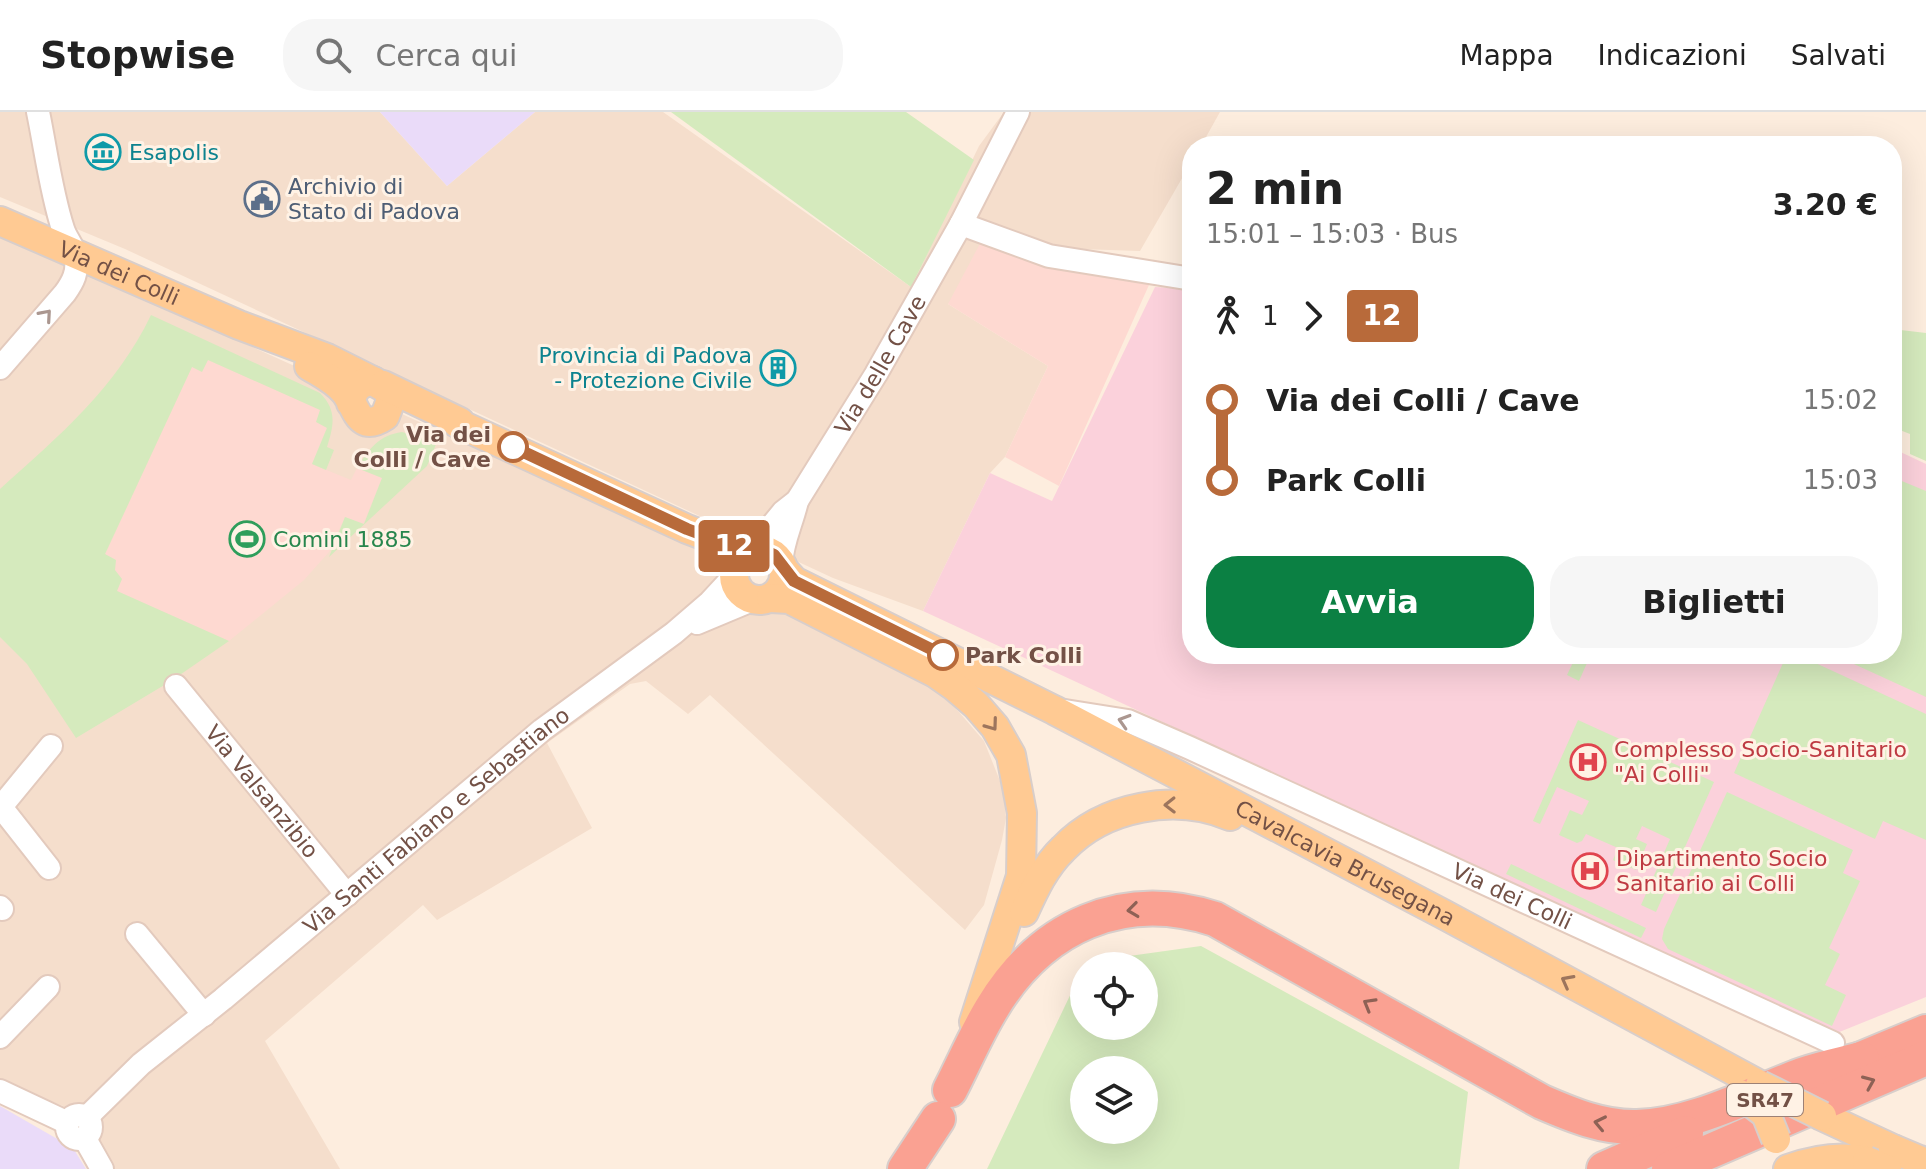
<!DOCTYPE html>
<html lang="it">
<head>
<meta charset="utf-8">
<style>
  :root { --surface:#fff; --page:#f6f6f6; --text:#222; --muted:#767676; --line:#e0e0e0; --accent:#0b8043 }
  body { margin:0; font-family:"DejaVu Sans",sans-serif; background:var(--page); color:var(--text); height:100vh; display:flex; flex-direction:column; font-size:30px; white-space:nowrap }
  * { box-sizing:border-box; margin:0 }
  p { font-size:26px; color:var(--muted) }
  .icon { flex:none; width:44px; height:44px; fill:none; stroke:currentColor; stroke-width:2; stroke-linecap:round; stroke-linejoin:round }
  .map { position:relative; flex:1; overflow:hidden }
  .sheet { position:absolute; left:1182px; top:24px; width:720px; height:528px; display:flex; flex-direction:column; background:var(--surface); border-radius:32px; box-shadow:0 8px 32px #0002 }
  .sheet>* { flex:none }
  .badge { padding:0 16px; border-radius:6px; font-size:28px; line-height:52px }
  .fabs { position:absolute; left:1070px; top:840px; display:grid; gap:16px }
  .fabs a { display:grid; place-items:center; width:88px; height:88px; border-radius:50%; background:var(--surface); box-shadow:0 8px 32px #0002; font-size:40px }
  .map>.badge { position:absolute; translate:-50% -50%; box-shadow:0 0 0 4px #fff }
  .legs { display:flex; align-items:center; gap:12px; height:88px; padding:0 24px; font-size:26px }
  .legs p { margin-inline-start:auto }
  .overview { display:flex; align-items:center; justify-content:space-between; height:136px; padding:0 24px }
  h1 { font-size:44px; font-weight:800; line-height:60px }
  .primary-button { display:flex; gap:16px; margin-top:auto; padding:16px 24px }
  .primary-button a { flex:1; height:92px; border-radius:32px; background:var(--accent); color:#fff; font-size:32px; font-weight:800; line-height:92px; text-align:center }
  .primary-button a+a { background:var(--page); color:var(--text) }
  ul { padding:0 24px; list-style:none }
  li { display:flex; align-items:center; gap:28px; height:80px; font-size:30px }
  li i { display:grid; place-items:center; width:12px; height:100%; margin:0 10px; background:currentColor }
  li i::after { content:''; width:20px; height:20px; margin:-10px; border:6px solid; border-radius:50%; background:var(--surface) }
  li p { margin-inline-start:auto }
  li:first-child i { background:linear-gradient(#0000 50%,currentColor 0) }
  li:last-child i { background:linear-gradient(currentColor 50%,#0000 0) }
  header { display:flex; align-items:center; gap:48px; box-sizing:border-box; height:112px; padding:0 40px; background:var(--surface); border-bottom:2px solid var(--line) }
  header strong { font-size:38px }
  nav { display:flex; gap:44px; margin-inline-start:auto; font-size:28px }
  .search { width:560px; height:72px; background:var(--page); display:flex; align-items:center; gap:20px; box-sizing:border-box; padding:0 28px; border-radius:32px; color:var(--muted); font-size:30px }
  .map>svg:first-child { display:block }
  .residential { fill:#f5decc }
  .commercial { fill:#fed9d1 }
  .education { fill:#eadbf9 }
  .medical { fill:#fbd1db }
  .green { fill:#d5eabd; fill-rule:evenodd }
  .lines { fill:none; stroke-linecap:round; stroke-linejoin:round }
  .minor-casing { stroke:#e3cabd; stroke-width:26 }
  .major-casing { stroke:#d8cecb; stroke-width:32 }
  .highway-casing { stroke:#d8cecb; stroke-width:38 }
  .minor { stroke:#fff; stroke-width:22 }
  .major { stroke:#ffca93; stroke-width:28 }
  .highway { stroke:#faa192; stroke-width:34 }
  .rail { stroke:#ae9ec5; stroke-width:5; stroke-dasharray:12 8; stroke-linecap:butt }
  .major-bridge-casing { stroke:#d8cecb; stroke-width:32; stroke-linecap:butt }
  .major-bridge { stroke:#ffca93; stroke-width:28 }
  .oneway { stroke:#ab9790 }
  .oneway2 { stroke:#9d755d }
  .oneway3 { stroke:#8e6155 }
  .line-1-casing { stroke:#fff; stroke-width:18 }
  .line-1 { stroke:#b86a3a; stroke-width:12 }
  .stop-1-dot { fill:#fff; stroke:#b86a3a; stroke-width:4 }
  .labels { text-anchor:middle; stroke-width:6; stroke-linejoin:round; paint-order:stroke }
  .shield { fill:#fff2e5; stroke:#9d8176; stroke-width:2 }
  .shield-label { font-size:20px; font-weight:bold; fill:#735146 }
  .culture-label { font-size:22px; fill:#0d838f; stroke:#fff2e5; text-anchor:start }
  .service-label { font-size:22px; fill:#4e5e75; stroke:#fff2e5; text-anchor:start }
  .street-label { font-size:22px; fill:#735146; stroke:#fff2e5 }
  .stop-label { font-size:22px; font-weight:bold; fill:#735146; stroke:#fff2e5; text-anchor:end }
  .leisure-label { font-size:22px; fill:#27864d; stroke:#fff2e5; text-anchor:start }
  .health-label { font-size:22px; fill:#be3a42; stroke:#fff2e5; text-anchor:start }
</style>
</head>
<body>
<header>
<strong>Stopwise</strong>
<div class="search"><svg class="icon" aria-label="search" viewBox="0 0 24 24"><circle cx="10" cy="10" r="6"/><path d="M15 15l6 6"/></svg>Cerca qui</div>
<nav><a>Mappa</a><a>Indicazioni</a><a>Salvati</a></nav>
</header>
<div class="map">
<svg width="1926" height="1057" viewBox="0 0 1926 1057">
  <rect width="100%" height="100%" fill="#fdedde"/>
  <g class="residential">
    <polygon points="0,0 380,0 447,74 535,0 663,0 911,175 979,34 1004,0 1220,0 1201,34 1192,34 1192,49 1140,139 1049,136 948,192 1048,254 1005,345 990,361 923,499 833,466 125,137 0,85"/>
    <polygon points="0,121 350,279 363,300 402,302 546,368 673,421 714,446 724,457 732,483 747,494 758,497 787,492 928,571 959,600 984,629 1004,679 1006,706 1002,728 984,793 965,818 710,583 688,602 646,569 630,572 547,631 592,716 437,808 423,793 265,929 340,1057 105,1057 63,994 0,969"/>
  </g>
  <g class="commercial">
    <polygon points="984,124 1153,164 1059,374 1005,345 1048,254 948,192"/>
    <polygon points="208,248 321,298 327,315 312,352 351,368 357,356 382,366 363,413 345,405 329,440 304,468 229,529 117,479 115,458 105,443 192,255"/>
  </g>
  <g class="education">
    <polygon points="380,0 535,0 447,74"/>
    <polygon points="0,994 73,1036 86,1057 0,1057"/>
  </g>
  <polygon class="medical" points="1155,175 1192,177 1192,542 1892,542 1892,336 1926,352 1926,885 1827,925 1484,759 923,499 990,361 1052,389"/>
  <g class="green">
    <polygon points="671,0 906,0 974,48 911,175"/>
    <path d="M151,203L320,281C337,298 334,313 327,335L334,338L326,358L312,352L327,316L316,310L320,298L208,248L202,260L192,255L105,442L116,448L115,458L122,467L117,479L229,529L171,569L76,626L27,552L0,525V377C59,324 116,276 151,203Z"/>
    <polygon points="1892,217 1926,221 1926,349 1910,342 1910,322 1892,315"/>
    <path d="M402,320L437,330L427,354L329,445L345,405L364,412L382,366L357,356C369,337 379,323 402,320Z"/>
    <polygon points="1892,365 1926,379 1926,585 1832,542 1892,542"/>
    <polygon points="1577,542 1591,542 1579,569 1567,563"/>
    <polygon points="1787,542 1796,542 1926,602 1926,728 1883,709 1875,727 1734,661"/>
    <polygon points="1578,608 1714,670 1656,800 1641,793 1670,727 1642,714 1636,727 1647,732 1636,758 1613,748 1618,736 1586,722 1582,729 1577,731 1559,723 1570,698 1582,703 1589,689 1557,675 1540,712 1533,709"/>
    <polygon points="1727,680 1853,738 1843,761 1860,769 1829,836 1840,842 1825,873 1846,883 1832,914 1668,837 1662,827 1664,817"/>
    <polygon points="1511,752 1646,816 1641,826 1506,762"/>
    <path d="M1201,834L1468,980L1459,1057H987L1086,850ZM1084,854H1144V914H1084ZM1084,958H1144V1018H1084Z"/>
  </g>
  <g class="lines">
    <defs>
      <g id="minor">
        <polyline points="961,112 1049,144 1192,167"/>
        <path d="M0,256L65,181C73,170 78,160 76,146C75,136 66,127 63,117C51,80 46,39 38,0"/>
        <path id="s1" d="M751,439L783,400L797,389L876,262L961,112L1018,0"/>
        <path d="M781,452C782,430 792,411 797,389"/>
        <polyline points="697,511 752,488"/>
        <path id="s2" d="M176,574L347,783"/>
        <path id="s3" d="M1065,599L1128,609L1190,636L1833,931"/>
        <polyline points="1,695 49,756"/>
        <polyline points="0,696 51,634"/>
        <polyline points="0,795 2,797"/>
        <polyline points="137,822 204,903"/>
        <polyline points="0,925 48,875"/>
        <polyline points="0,979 68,1011"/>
        <circle cx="79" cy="1015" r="12"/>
        <path id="s4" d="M86,1006L141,952L223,887L542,618L674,521L710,490L734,464"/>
        <polyline points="84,1025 102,1057"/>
      </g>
      <g id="major">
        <path id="s5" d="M0,109L239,213L327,246L373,269"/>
        <path d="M309,254C322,262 335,268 345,280C357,295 358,322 385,304L391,288L387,277L373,269C359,270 352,278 351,291"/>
        <polyline points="383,273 460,310 457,311 687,417 748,440"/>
        <circle cx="759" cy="463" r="25"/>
        <path id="s6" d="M784,458L794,469L1054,598L1443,802L1760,973"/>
        <polyline points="771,486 789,487 935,561 955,575 976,593 995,615 1011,643 1022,701 1021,764 974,910"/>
        <path d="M1024,800C1034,778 1045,754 1063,737C1104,694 1175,681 1230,704"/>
        <polyline points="1822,1004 1893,1037"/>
        <path d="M1788,1057C1813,1048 1839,1043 1867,1049"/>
      </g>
      <g id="highway">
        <polyline points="1842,955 1926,920"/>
        <path d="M950,978C964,951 976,922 992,896C1041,814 1123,777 1215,807L1542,990C1572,1003 1603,1016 1637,1015C1692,1014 1751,982 1802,963C1822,956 1843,952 1862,947"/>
        <polyline points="905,1057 938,1007"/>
        <polyline points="1604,1057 1686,1021"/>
        <polyline points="1669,1057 1926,946"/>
      </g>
    </defs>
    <use href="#minor" class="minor-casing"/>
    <use href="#major" class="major-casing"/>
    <use href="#highway" class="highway-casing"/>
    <use href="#minor" class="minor"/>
    <use href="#major" class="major"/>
    <use href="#highway" class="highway"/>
    <polyline class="rail" points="1880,1057 1926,1035"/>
    <defs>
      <g id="major-bridge">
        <polyline points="1760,973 1822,1004"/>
        <polyline points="1740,982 1766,1002 1776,1027"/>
        <polyline points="1893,1037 1926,1051"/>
        <polyline points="1867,1049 1887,1057"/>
      </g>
    </defs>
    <use href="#major-bridge" class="major-bridge-casing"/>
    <use href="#major-bridge" class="major-bridge"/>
  </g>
  <defs><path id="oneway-chevron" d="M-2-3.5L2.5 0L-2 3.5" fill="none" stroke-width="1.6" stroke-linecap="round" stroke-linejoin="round" transform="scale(2)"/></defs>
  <g class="oneway">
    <use href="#oneway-chevron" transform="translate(46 203) rotate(-49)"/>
    <use href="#oneway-chevron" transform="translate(1124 609) rotate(-163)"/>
  </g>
  <g class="oneway2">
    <use href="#oneway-chevron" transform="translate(992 613) rotate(54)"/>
    <use href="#oneway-chevron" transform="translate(1170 693) rotate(179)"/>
    <use href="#oneway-chevron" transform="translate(1567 869) rotate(-152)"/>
  </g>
  <g class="oneway3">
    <use href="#oneway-chevron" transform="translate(1133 798) rotate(173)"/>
    <use href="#oneway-chevron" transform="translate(1369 892) rotate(-150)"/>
    <use href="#oneway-chevron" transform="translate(1869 970) rotate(-23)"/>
    <use href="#oneway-chevron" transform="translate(1600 1011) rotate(-168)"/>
  </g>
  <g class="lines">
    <defs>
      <polyline id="line-1" points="513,335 687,417 748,440 763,438 774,443 794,469 943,543"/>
    </defs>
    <use href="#line-1" class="line-1-casing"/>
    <use href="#line-1" class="line-1"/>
  </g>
  <defs>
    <symbol id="museum-ring" viewBox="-11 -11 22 22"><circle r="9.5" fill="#fff2e5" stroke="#0f9aa8" stroke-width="1.5"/><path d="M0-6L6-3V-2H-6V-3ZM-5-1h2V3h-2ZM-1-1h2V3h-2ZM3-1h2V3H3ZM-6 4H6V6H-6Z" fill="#0f9aa8"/></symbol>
    <symbol id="civic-ring" viewBox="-11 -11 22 22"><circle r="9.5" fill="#fff2e5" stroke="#5c6f8a" stroke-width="1.5"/><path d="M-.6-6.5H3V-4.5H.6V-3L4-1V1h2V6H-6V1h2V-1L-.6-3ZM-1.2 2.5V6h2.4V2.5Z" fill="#5c6f8a"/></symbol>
    <symbol id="building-ring" viewBox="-11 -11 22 22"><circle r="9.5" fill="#fff2e5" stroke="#0f9aa8" stroke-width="1.5"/><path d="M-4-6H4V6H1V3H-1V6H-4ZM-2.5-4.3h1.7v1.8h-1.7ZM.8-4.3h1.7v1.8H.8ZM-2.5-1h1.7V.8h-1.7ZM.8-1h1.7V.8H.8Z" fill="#0f9aa8"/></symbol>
    <symbol id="stadium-ring" viewBox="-11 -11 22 22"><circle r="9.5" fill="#fff2e5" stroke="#2e9e5b" stroke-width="1.5"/><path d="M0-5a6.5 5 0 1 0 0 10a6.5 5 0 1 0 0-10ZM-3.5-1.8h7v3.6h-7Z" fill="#2e9e5b"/></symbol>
    <symbol id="hospital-ring" viewBox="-11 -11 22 22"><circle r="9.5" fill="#fff2e5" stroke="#e0444e" stroke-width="1.5"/><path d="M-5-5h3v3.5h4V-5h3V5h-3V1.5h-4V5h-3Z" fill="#e0444e"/></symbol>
  </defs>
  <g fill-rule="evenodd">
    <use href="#museum-ring" x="83" y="20" width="40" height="40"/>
    <use href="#civic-ring" x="242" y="67" width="40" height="40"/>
    <use href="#building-ring" x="758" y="236" width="40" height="40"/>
    <use href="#stadium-ring" x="227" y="407" width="40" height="40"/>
    <use href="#hospital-ring" x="1568" y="630" width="40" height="40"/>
    <use href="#hospital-ring" x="1570" y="739" width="40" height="40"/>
  </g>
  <g class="stop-1-dot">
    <circle cx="513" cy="335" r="14"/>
    <circle cx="943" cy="543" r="14"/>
  </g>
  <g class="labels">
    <rect class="shield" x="1727" y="972" width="76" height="32" rx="6"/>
    <g class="shield-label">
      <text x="1765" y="995">SR47</text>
    </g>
    <g class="culture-label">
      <text x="129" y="48">Esapolis</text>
      <text x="752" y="251" text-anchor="end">Provincia di Padova<tspan x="752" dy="25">- Protezione Civile</tspan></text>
    </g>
    <g class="service-label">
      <text x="288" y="82">Archivio di<tspan x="288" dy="25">Stato di Padova</tspan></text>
    </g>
    <g class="street-label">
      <text dy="8" stroke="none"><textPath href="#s5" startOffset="130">Via dei Colli</textPath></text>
      <text dy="8" stroke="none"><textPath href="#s1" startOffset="228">Via delle Cave</textPath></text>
      <text dy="8" stroke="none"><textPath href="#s2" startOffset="136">Via Valsanzibio</textPath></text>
      <text dy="8" stroke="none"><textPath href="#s4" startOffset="460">Via Santi Fabiano e Sebastiano</textPath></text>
      <text dy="8" stroke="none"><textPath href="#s6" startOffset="634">Cavalcavia Brusegana</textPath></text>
      <text dy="8" stroke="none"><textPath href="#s3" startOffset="486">Via dei Colli</textPath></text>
    </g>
    <g class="stop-label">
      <text x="491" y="330">Via dei<tspan x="491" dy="25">Colli / Cave</tspan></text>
      <text x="965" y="551" text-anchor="start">Park Colli</text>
    </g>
    <g class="leisure-label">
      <text x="273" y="435">Comini 1885</text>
    </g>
    <g class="health-label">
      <text x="1614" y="645">Complesso Socio-Sanitario<tspan x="1614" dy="25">"Ai Colli"</tspan></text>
      <text x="1616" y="754">Dipartimento Socio<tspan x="1616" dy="25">Sanitario ai Colli</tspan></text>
    </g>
  </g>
</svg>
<div class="fabs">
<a><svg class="icon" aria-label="locate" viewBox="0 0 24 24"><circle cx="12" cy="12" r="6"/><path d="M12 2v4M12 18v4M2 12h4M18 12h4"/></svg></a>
<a><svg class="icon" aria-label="layers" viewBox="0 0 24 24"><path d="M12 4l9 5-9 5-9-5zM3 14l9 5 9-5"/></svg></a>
</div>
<b class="badge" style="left:734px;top:434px;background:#b86a3a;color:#fff">12</b>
<section class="sheet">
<div class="overview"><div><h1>2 min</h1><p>15:01 – 15:03 · Bus</p></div><b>3.20 €</b></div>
<div class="legs"><svg class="icon" aria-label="walk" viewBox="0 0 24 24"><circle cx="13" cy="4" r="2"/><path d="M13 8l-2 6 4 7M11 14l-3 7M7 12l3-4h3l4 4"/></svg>1<svg class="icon" aria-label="forward" viewBox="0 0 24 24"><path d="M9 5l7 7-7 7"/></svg><b class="badge" style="background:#b86a3a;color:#fff">12</b></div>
<ul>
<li><i style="color:#b86a3a"></i><b>Via dei Colli / Cave</b><p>15:02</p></li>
<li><i style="color:#b86a3a"></i><b>Park Colli</b><p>15:03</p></li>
</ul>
<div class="primary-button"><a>Avvia</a><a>Biglietti</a></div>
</section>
</div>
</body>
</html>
